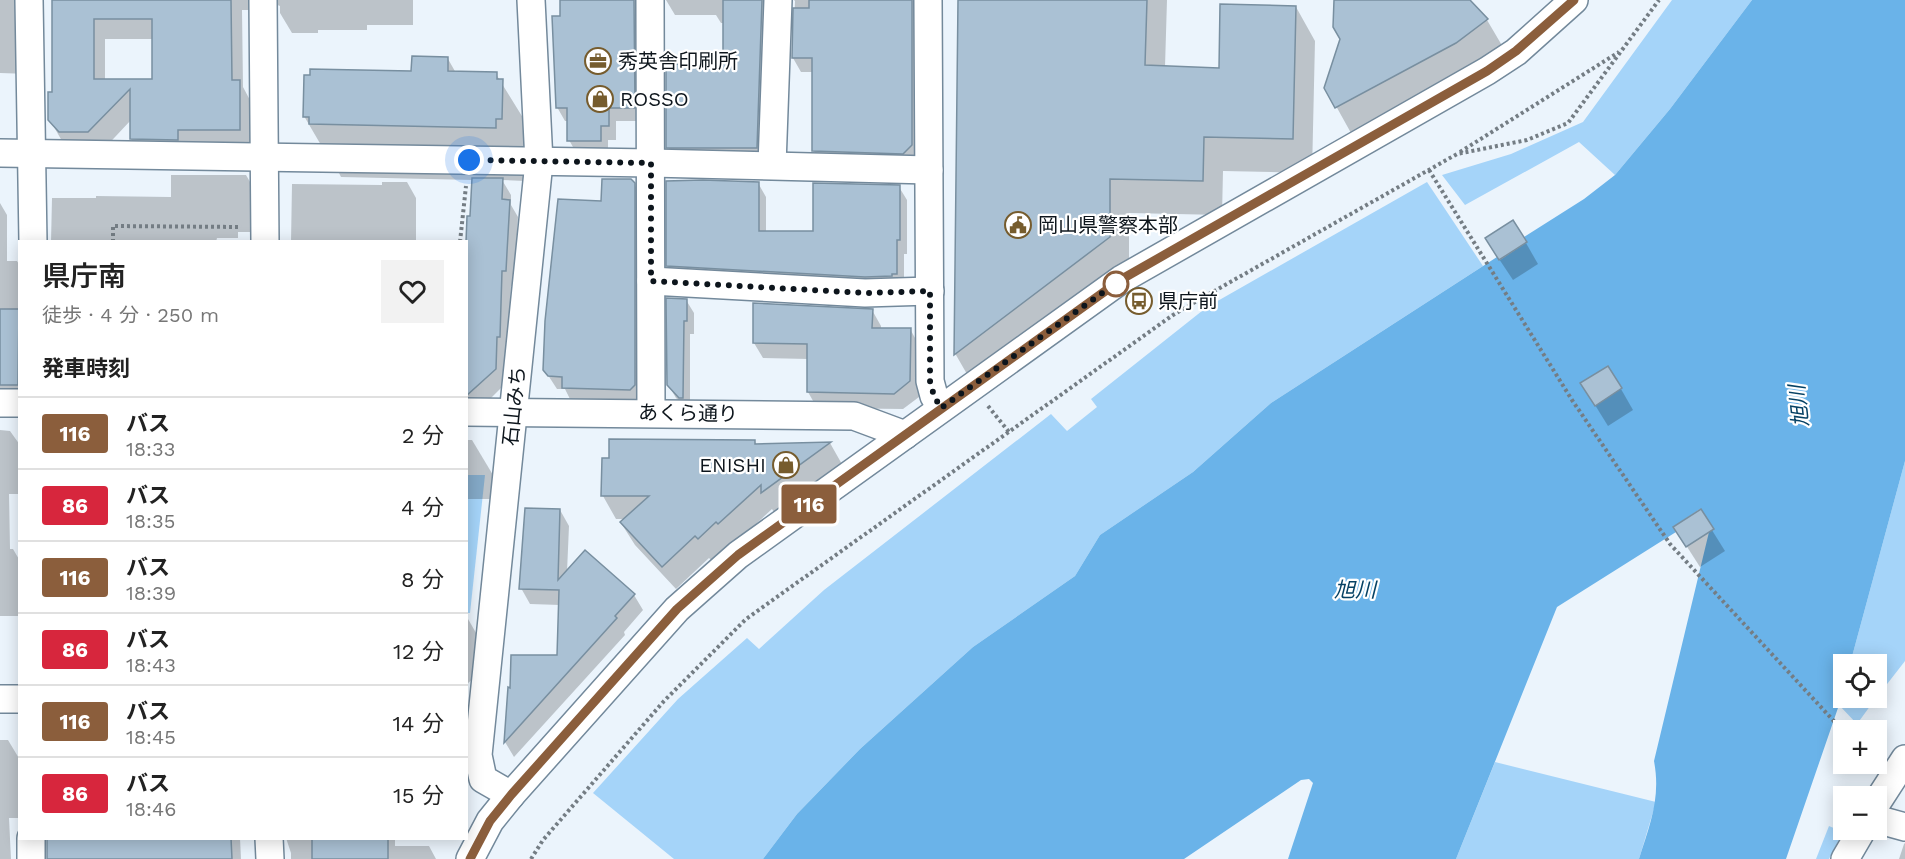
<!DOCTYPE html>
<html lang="ja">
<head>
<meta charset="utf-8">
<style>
  :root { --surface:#fff; --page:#f2f2f2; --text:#222; --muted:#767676; --line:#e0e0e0 }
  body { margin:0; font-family:"Work Sans","Noto Sans JP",sans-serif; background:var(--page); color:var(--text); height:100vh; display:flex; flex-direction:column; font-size:22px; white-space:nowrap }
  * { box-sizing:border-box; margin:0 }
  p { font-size:20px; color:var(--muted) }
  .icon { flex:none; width:33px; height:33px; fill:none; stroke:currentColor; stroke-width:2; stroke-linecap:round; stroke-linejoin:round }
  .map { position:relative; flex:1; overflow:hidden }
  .side { position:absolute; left:18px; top:240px; width:450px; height:600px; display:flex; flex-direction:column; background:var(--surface); border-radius:0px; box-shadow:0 3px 15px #0003 }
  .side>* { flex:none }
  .badge { padding:0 12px; border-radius:4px; font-size:21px; line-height:39px }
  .tools { position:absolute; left:1833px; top:654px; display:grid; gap:12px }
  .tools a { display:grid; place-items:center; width:54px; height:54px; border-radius:0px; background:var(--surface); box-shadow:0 3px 15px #0003; font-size:30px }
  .you { position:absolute; width:30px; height:30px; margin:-15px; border:4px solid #fff; border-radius:50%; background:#1a73e8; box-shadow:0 0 0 9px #1a73e833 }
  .map>.badge { position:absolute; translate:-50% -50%; box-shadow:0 0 0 3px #fff }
  h2 { padding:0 24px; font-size:22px; line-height:54px }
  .round { display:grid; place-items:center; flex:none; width:63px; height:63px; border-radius:0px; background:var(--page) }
  .head { display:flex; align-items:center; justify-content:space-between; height:102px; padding:0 24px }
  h1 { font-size:28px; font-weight:600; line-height:45px }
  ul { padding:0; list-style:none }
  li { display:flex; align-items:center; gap:18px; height:72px; padding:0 24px; border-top:2px solid var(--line) }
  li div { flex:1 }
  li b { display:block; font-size:22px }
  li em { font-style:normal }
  li .badge { min-width:66px; font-weight:700; text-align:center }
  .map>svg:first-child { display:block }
  .green { fill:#a5d4f9 }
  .water { fill:#6ab3e9 }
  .shadow { fill:#0003; fill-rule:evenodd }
  .building { fill:#aac1d4; stroke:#788fa0; stroke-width:1.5; fill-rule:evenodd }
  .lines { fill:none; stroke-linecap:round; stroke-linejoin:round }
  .minor-casing { stroke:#73899b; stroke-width:30 }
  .path { stroke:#747d84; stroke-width:4; stroke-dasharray:3 3; stroke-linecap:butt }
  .minor { stroke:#fff; stroke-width:27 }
  .line-casing { stroke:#fff; stroke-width:14 }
  .line { stroke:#8b5e3c; stroke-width:9 }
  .walk { stroke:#0d151c; stroke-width:6; stroke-dasharray:0 10.8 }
  .stop-dot { fill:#fff; stroke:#8b5e3c; stroke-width:3 }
  .labels { text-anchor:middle; stroke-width:4.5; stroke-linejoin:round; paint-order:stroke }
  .poi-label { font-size:20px; fill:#0d151c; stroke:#fff; text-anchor:start }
  .street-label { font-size:20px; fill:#0d151c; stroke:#fff }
  .water-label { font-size:21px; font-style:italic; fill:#054164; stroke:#fff }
</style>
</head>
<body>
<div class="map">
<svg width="1905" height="859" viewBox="0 0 1905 859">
  <rect width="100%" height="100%" fill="#ebf4fc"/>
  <g class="green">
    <polygon points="1672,0 1752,0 1670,109 1615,175 1579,142 1465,205 1442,175 1511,154 1583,122"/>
    <polygon points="1427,182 1483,266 1271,403 1193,472 1100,535 1075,576 973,647 860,749 797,814 763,859 674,859 593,793 678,699 747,638 759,649 824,590 1051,414 1067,431 1097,407 1091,399 1207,307"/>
    <polygon points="1905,461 1905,661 1877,697 1876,664 1850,664"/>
    <polygon points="485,475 470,613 467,613 467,475"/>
    <polygon points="1843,689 1844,698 1876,698 1857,724 1839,705"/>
    <polygon points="1495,762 1656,802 1639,859 1456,859"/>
    <polygon points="1829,826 1843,832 1829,859 1816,859"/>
  </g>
  <path class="water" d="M1752,0H1905V461L1850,664H1844L1843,689L1839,705L1786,859H1639C1650,824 1661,798 1654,761L1709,532L1714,529L1700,509L1673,527L1676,532L1557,607L1456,859H1288L1313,783L1309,779L1301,780L1184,859H763L797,814L860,749L973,647L1075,576L1100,535L1193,472L1271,403L1497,257L1500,260L1527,242L1524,237L1584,199L1615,175L1670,109Z"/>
  <g class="shadow">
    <polygon points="0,0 30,0 29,74 0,73"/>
    <path d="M53,0H413V25H367V30H318V33H292L280,13V6L275,4L263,10H242L243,87L251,102V151L143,159L131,139V120L100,153L62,141L50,120L54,93ZM105,39H153V81H105Z"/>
    <polygon points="561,0 652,0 642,121 616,121 616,140 608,140 608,154 577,154 569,140 569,121 565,121 557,107"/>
    <polygon points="666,0 779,0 763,164 676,161 668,147 725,66 725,23 721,23 716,15 675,15"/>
    <polygon points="794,0 920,0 920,159 822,165 814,151 813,72 801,72 793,58 795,1"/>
    <polygon points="959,0 1167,0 1165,67 1220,69 1296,7 1315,41 1312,173 1223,171 1222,215 1129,213 1129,271 975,388 956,355"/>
    <polygon points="1335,0 1468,0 1487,20 1507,54 1356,142 1326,88 1342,39"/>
    <polygon points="448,59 456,73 496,74 533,134 525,181 502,180 511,195 511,205 518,217 514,286 511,286 508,353 505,352 504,385 485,404 466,403 466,242 471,218 473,180 341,177 337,169 335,169 304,116"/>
    <polygon points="171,175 246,175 257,194 256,232 238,232 238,238 217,238 216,242 51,242 52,198 96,198 96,196 171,197"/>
    <polygon points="382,182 407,182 416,198 416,242 291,242 292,184 382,185"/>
    <polygon points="758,183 766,197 766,232 814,232 899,187 907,200 907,254 904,254 904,288 676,280 668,266"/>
    <polygon points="634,184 642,198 638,403 571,401 565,389 557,389 544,369 603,202"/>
    <polygon points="0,203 7,215 7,261 17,261 20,266 20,394 0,395"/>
    <polygon points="1526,243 1538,264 1513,280 1499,259"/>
    <polygon points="686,300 694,313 694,334 690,334 690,411 676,398 668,384"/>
    <polygon points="872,310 881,326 881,329 910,329 919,345 919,397 903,409 817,408 808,392 808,359 763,358 754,343"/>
    <polygon points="1582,384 1621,389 1633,410 1608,426"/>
    <polygon points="0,430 10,431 20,445 20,494 9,494 10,549 13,549 20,561 20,616 0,616"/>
    <polygon points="466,440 472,440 499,485 499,499 466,499"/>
    <polygon points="754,441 757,445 830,443 843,466 775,514 772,509 732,546 712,561 709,558 676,589 635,545 621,523 626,519 616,519 603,496"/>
    <polygon points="560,510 569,526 567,572 634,595 643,610 624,632 625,635 514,757 505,742 509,689 558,656 560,605 530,604 521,588"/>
    <polygon points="1700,511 1725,551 1700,567 1675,528"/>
    <polygon points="466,619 468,619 479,638 477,675 466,685"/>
    <polygon points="0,740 8,740 20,760 20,818 9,818 11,859 0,859"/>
    <polygon points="50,838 240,838 241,859 56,859"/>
    <polygon points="286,838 395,838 395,846 429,846 436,859 291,859 291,853"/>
    <polygon points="1905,843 1905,859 1899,859 1904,844"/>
  </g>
  <g class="building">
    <path d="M52,0H231L232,80H240V130H178V140L130,139V89L88,132H59L48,120V92H52ZM94,19H152V79H94Z"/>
    <polygon points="560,0 634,0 635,108 609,108 609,126 601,126 601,141 567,141 567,108 556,108 552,16 560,16"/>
    <polygon points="723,0 762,0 757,148 666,148 666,64 723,64"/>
    <polygon points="809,0 912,0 912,145 903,154 812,151 812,58 792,58 793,8 809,8"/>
    <polygon points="958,0 1147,0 1145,65 1219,68 1220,4 1296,6 1293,139 1204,137 1203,181 1110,179 1110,237 954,355"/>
    <polygon points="1334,0 1470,0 1488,19 1456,43 1335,108 1324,88 1340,39 1333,27"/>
    <polygon points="412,56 448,57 448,71 497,72 497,79 503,79 502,119 496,119 496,128 309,124 309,117 303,117 304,75 310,75 310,69 411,71"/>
    <polygon points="472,178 503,178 502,199 510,200 507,252 506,271 502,271 500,337 497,337 496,369 466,396 466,242 467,216 470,216"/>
    <polygon points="602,179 631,179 635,183 635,385 630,390 562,388 562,377 548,376 543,370 545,321 558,199 601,201"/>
    <polygon points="703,180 759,182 759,231 813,231 813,183 900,185 900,240 897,240 897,274 892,274 892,276 865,277 666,266 666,181"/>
    <polygon points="1513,220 1527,242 1499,260 1485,238"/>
    <polygon points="666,298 687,299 687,321 684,321 683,398 679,398 667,385"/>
    <polygon points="753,303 873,309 872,328 911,328 910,381 894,394 807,392 807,344 753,343"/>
    <polygon points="0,309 19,309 18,385 0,385"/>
    <polygon points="1608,366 1622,388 1595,406 1580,383"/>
    <polygon points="609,439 755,440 755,444 831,442 761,493 761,485 718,524 716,522 698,539 695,536 662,567 620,522 649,496 601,496 602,458 609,458"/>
    <polygon points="525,508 560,509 558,580 585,550 635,594 615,616 617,618 504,743 508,687 510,688 511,655 557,655 559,590 519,589"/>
    <polygon points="1701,509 1714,529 1686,547 1673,527"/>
    <polygon points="47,838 231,838 232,859 47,859"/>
    <rect x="312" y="838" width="76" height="21"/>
  </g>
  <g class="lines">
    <defs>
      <g id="minor">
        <polyline points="29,0 33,242"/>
        <polyline points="263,0 265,242"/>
        <polyline points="650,0 651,412"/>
        <polyline points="928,0 930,381 934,396 941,408"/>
        <polyline points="0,153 651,163 929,170"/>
        <polyline points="772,165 778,0"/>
        <polyline points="651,281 865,293 930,291"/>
        <polyline points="0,403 20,403"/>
        <polyline points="466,412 854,416 905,435"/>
        <polyline points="0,699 20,699"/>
        <polyline points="511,795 483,779 478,755 539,162 531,0"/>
        <polyline points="1876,804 1905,759"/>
        <polyline points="1876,819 1905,827"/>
        <polyline points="269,838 270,859"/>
        <polyline points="31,859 31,838"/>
        <polyline points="470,859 490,821 511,795 677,609 738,555 1122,279 1487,71 1516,52 1574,0"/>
        <polyline points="1845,859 1862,830"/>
      </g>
    </defs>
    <use href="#minor" class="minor-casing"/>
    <g class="path">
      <polyline points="1460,152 1619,52"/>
      <polyline points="1429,170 1572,400 1670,544 1844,732"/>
      <polyline points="113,242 113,226 241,227"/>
      <polyline points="460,242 466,186"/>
      <polyline points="988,406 1009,432"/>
      <polyline points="531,859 543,840 664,701 746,619 1173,315 1202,298 1457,154 1527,140 1568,123 1659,0"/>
    </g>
    <use href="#minor" class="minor"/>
  </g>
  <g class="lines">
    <defs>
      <polyline id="line" points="470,859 490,821 511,795 677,609 738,555 1122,279 1487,71 1516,51 1574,0"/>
    </defs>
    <use href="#line" class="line-casing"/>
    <use href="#line" class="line"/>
    <polyline class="walk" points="469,160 651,163 651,281 865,293 930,291 930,381 934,396 941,408 1122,279 1116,284"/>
  </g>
  <defs>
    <symbol id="office-ring" viewBox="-11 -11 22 22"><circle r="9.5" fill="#fff" stroke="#765c2d" stroke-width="1.5"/><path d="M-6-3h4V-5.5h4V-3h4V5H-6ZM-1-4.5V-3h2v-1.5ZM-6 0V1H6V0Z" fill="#765c2d"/></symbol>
    <symbol id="shop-ring" viewBox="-11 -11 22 22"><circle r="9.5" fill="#fff" stroke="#765c2d" stroke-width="1.5"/><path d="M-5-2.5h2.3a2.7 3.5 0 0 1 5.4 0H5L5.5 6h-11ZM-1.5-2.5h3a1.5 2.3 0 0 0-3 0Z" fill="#765c2d"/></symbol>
    <symbol id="civic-ring" viewBox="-11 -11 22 22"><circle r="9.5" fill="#fff" stroke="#765c2d" stroke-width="1.5"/><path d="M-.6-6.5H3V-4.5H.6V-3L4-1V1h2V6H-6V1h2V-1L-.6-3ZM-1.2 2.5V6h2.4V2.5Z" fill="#765c2d"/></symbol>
    <symbol id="bus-ring" viewBox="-11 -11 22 22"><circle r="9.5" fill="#fff" stroke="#765c2d" stroke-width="1.5"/><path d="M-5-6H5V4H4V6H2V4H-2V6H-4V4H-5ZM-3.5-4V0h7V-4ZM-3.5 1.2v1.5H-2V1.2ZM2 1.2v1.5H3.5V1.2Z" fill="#765c2d"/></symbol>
  </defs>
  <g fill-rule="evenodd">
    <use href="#office-ring" x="583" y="46" width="30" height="30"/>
    <use href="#shop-ring" x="585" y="84" width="30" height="30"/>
    <use href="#civic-ring" x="1003" y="210" width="30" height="30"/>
    <use href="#bus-ring" x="1124" y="286" width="30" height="30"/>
    <use href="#shop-ring" x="771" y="450" width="30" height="30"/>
  </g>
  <circle class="stop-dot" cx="1116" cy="284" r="12"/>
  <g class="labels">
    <g class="poi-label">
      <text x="618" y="68">秀英舎印刷所</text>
      <text x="620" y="106">ROSSO</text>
      <text x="1038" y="232">岡山県警察本部</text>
      <text x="1158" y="308">県庁前</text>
      <text x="766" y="472" text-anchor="end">ENISHI</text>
    </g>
    <g class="street-label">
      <text transform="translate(514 406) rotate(-84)" y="7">石山みち</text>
      <text transform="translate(688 413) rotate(1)" y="7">あくら通り</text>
    </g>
    <g class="water-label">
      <text transform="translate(1799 406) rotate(-96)" y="7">旭川</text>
      <text x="1355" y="597">旭川</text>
    </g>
  </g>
</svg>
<div class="tools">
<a><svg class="icon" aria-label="locate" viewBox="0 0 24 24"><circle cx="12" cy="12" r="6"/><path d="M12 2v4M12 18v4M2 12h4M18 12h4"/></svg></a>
<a>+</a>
<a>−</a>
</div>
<div class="you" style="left:469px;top:160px"></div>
<b class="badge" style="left:809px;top:504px;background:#8b5e3c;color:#fff">116</b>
<section class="side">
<div class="head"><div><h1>県庁南</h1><p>徒歩 · 4 分 · 250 m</p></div><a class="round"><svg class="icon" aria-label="heart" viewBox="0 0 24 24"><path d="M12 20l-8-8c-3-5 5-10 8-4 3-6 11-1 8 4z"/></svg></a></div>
<h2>発車時刻</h2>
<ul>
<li><span class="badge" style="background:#8b5e3c;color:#fff">116</span><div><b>バス</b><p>18:33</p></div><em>2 分</em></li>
<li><span class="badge" style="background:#d7263d;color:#fff">86</span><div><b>バス</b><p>18:35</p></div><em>4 分</em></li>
<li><span class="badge" style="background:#8b5e3c;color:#fff">116</span><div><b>バス</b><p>18:39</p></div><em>8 分</em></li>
<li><span class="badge" style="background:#d7263d;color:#fff">86</span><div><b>バス</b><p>18:43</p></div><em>12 分</em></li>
<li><span class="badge" style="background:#8b5e3c;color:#fff">116</span><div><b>バス</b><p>18:45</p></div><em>14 分</em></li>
<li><span class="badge" style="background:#d7263d;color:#fff">86</span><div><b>バス</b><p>18:46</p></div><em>15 分</em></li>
</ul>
</section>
</div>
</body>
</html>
